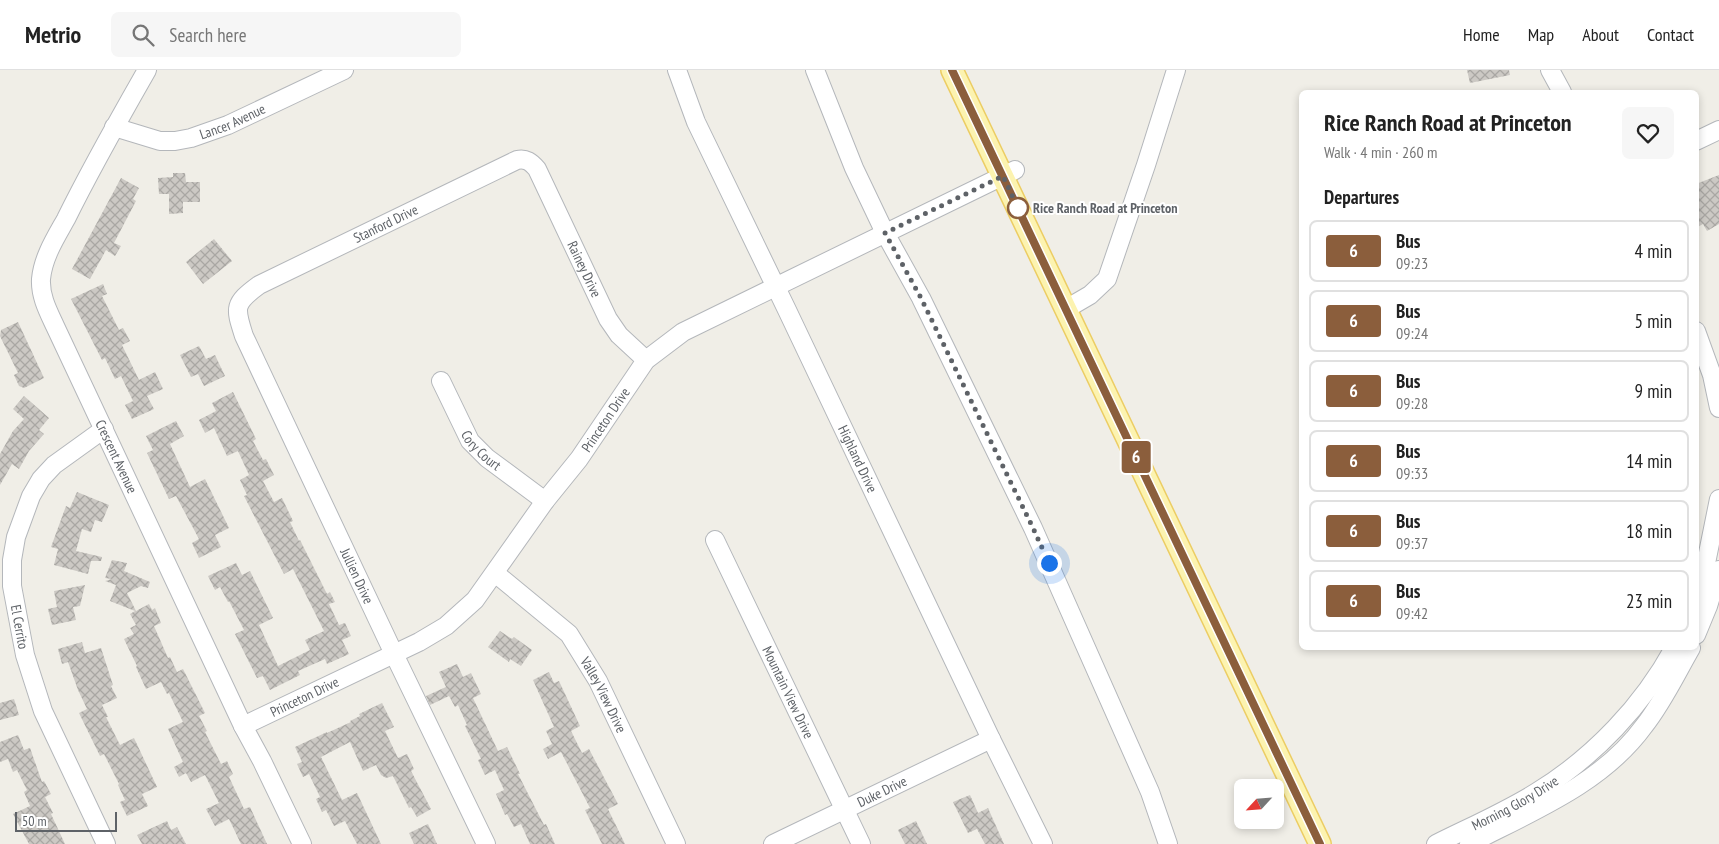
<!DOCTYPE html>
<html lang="en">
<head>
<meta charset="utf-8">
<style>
  :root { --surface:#fff; --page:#f6f6f6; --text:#222; --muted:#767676; --line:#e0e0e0 }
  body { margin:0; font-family:"PT Sans Narrow",sans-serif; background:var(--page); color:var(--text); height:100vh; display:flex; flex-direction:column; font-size:19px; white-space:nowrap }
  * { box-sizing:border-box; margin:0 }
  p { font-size:16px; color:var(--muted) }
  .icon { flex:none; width:28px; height:28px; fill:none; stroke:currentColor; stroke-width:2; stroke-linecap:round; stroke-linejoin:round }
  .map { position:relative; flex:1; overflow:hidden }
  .details { position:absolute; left:1299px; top:20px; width:400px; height:560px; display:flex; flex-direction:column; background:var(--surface); border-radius:8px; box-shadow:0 2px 8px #0003 }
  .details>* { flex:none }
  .badge { padding:0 10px; border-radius:4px; font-size:18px; line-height:32px }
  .needle { width:32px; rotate:244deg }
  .fabs { position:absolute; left:1234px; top:709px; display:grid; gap:10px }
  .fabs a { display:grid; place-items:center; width:50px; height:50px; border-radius:8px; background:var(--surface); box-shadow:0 2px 8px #0003; font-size:25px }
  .scale { position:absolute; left:15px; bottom:12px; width:102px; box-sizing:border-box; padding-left:5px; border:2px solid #5e6267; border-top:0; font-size:14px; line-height:18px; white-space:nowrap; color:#5e6267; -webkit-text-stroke:4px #fff; paint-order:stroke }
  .you { position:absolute; width:25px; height:25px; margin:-12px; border:4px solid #fff; border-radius:50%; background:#1a73e8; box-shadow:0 0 0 8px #1a73e833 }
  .map>.badge { position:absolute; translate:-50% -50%; box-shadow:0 0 0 2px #fff }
  h2 { padding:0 25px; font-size:19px; line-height:45px }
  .round { display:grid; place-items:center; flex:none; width:52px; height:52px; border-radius:8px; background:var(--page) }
  .overview { display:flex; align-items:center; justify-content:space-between; height:85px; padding:0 25px }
  h1 { font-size:24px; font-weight:700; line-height:38px }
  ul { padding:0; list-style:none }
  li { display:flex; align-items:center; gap:15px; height:62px; margin:0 10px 8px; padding:0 15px; border:2px solid var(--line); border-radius:8px }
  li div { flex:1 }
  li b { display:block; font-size:19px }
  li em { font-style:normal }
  li .badge { min-width:55px; font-weight:700; text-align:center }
  header { display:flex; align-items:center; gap:30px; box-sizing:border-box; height:70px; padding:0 25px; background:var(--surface); border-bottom:1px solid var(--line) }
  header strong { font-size:24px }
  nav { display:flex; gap:28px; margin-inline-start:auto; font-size:18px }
  .search { width:350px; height:45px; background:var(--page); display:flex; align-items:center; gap:12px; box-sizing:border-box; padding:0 18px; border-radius:8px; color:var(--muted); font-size:19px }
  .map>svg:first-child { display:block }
  .building { fill:url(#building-cross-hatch) }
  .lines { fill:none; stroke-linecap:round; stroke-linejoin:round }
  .minor-casing { stroke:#b4b7bb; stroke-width:20 }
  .major-casing { stroke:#eccd64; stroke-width:24 }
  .minor { stroke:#fff; stroke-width:18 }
  .major { stroke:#fcf3b0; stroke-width:21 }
  .line-casing { stroke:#fff; stroke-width:11 }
  .line { stroke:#8b5e3c; stroke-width:8 }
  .walk { stroke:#5e6267; stroke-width:5; stroke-dasharray:0 9 }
  .stop-dot { fill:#fff; stroke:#8b5e3c; stroke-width:2.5 }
  .labels { text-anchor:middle; stroke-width:4; stroke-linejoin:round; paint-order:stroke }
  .street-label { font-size:14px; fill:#5e6267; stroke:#fff }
  .stop-label { font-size:14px; font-weight:bold; fill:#5e6267; stroke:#fff; text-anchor:start }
</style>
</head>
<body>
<header>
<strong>Metrio</strong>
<div class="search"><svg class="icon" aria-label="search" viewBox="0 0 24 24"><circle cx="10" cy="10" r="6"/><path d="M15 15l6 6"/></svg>Search here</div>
<nav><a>Home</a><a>Map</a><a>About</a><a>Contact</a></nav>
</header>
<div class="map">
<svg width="1719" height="774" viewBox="0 0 1719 774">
  <defs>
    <pattern id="building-cross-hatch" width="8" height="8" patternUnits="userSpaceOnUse" patternTransform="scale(1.25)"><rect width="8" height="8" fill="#ccc9c4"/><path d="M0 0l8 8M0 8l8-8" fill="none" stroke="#a9a7a3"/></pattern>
  </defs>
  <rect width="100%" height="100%" fill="#f0eee7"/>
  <g class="building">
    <polygon points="1467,0 1509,0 1510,5 1470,13"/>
    <polygon points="173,103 185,103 186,112 200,112 200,132 183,132 183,143 169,144 169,124 159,124 158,108 173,107"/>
    <polygon points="1719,105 1719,154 1707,161 1703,154 1696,158 1696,114"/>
    <polygon points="121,108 139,118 133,129 136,131 114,173 121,176 115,186 106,180 90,209 72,199"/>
    <polygon points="214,169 232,191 203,214 186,192"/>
    <polygon points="103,214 107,224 102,226 119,260 123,258 130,271 122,275 139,310 155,302 163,319 147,326 154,339 132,349 125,335 133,331 121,306 115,309 105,288 102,290 71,229"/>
    <polygon points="18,252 44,308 24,318 19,316 14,305 18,303 0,266 1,260"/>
    <polygon points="199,276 206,289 215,285 225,306 204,316 198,304 191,307 180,285"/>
    <polygon points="233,322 256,369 253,371 263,390 266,389 274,405 263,411 274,432 282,428 293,451 290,452 299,471 300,470 327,524 330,522 335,532 329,534 339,555 345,553 351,566 342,570 349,584 327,594 325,589 298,601 300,605 270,620 263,606 257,608 235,564 244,560 229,531 228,532 220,517 215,520 208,506 236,493 242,505 250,501 273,548 259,555 278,596 310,580 305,570 324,561 293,499 284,504 244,426 247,425 240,410 249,405 238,381 227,386 214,358 205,363 199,350 216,341 212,333"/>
    <polygon points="24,326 49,348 39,360 44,364 29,381 19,399 12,394 0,415 0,384 13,361 24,349 13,339"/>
    <polygon points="176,351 184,366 170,374 190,417 205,409 229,458 215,465 221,477 199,488 192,473 199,469 176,426 169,429 147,383 153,380 146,366"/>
    <polygon points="77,422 109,435 102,452 95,450 91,462 82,459 76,481 102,487 101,491 91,491 88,504 54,495 58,479 51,477 66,436 70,438"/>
    <polygon points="112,490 127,493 124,501 150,512 148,518 141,516 127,523 136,541 149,534 152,540 155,538 161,553 154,556 168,588 170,587 177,602 183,599 205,643 199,646 207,661 205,662 221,694 227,691 233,704 229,707 244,739 250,737 267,774 241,774 229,749 215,756 206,739 219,733 205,705 191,712 186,703 179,707 174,697 183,692 168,659 183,652 169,623 167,624 161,612 146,619 136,597 137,596 124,569 134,564 130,558 136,555 130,544 135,541 110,531 116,515 105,511 112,509 105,508"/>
    <polygon points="85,515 80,536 73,537 76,550 52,555 48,539 57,537 54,521"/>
    <polygon points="500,561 512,569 514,567 532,580 521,596 510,589 509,592 488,577"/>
    <polygon points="82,572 85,583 101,578 113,615 111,616 117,628 102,635 108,647 106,647 120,675 134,668 157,717 142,724 148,736 127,746 120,732 125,730 118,715 119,714 104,684 100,686 79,643 87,639 78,620 68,592 62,594 58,579"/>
    <polygon points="457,594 463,607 471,603 481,624 473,628 498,681 507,677 520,704 518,704 544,755 546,754 555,774 530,774 521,754 514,757 507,744 505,745 496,724 504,720 495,700 485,705 478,690 481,689 465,656 467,655 458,635 455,637 449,626 430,635 426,626 446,617 439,602"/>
    <polygon points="549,602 554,613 559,611 580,656 571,661 582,683 589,679 618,734 608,739 625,774 602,774 585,740 590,738 561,682 548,689 543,679 552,674 546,661 554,657 533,610"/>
    <polygon points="14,629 19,645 0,650 0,633"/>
    <polygon points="382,633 394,657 385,661 398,688 407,684 414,699 411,701 431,739 417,747 411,737 409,738 393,706 386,708 381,705 376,695 363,701 350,672 321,687 342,730 357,723 381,774 357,774 345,751 334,756 326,740 322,742 316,729 320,727 309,704 303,707 297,694 302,692 295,677 327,662 327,663 351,652 350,651 360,646 359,644"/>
    <polygon points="18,665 24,680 30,678 42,712 44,711 51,724 45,727 53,743 51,744 65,774 29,774 13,744 30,736 24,722 27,720 17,700 13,702 8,689 0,692 0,672"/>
    <polygon points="970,725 978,743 988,738 1004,774 985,774 977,759 968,763 953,732"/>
    <polygon points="167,751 171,760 177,757 186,774 142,774 137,765"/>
    <polygon points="916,751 927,774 905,774 898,760"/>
    <polygon points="428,754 437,774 414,774 409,763"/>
  </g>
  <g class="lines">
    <defs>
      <g id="minor">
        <path id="s1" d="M147,0C119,49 91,98 66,149C56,167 43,187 41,209C40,226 48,241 55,256L243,656L262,691L302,774"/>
        <path id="s2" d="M677,0L696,52L787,240L991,669L1043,774"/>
        <polyline points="815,0 854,98 885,163 921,228 1033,458 1150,722 1168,774"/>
        <polyline points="1550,0 1562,22"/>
        <path id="s3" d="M114,57L160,71H175L191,68L228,55L344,0"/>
        <polyline points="1696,71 1719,60"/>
        <polyline points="1066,239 1090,225 1107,209 1146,95 1176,0"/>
        <polyline points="1696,261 1712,305 1719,338"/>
        <path id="s4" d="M441,311L470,371L487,388L545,431"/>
        <path id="s5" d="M104,359L54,395L41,409L31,426L16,467L12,490V516L25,585L43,641L106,774"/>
        <path id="s6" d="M715,470L861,774"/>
        <path id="s7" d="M495,503L569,564L598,611L676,774"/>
        <polyline points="1696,528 1704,503 1719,429"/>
        <polyline points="1696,565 1708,536 1719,500"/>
        <path id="s8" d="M243,656L419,572L446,556L475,530L545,431L579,389L646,290L683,262L1015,100"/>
        <path id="s9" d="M486,774L394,584L244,266C235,238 233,234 259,215L517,90C526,88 531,92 537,99L608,249L619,265L646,290"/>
        <path id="s10" d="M773,774L991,669"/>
        <path id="s11" d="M1436,774C1470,757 1505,742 1537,722C1594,687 1643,635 1674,578"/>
        <path d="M1469,774C1531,742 1602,714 1644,656C1663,632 1676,604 1691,578"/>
      </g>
      <polyline id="major" points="952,0 1320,774"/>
    </defs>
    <use href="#minor" class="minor-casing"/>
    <use href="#major" class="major-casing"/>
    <use href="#minor" class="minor"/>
    <use href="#major" class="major"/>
  </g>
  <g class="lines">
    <defs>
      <polyline id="line" points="952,0 1320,774"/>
    </defs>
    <use href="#line" class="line-casing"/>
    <use href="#line" class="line"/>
    <polyline class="walk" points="1018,138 1019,140 1003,106 885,163 921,228 1033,458 1049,493"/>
  </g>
  <circle class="stop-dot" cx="1018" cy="138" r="10"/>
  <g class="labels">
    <g class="street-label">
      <text dy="5" stroke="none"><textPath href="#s3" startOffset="124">Lancer Avenue</textPath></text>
      <text dy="5" stroke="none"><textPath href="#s9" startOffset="764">Stanford Drive</textPath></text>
      <text dy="5" stroke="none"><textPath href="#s9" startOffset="1044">Rainey Drive</textPath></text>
      <text dy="5" stroke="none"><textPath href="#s8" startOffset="488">Princeton Drive</textPath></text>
      <text dy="5" stroke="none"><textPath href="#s4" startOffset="81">Cory Court</textPath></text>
      <text dy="5" stroke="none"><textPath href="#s1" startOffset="429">Crescent Avenue</textPath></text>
      <text dy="5" stroke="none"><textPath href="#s2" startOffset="429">Highland Drive</textPath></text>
      <text transform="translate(357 506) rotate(65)" y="5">Jullien Drive</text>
      <text dy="5" stroke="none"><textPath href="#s5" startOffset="235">El Cerrito</textPath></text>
      <text dy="5" stroke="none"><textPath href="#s6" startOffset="169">Mountain View Drive</textPath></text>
      <text dy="5" stroke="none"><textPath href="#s7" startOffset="166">Valley View Drive</textPath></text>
      <text dy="5" stroke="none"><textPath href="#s8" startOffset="68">Princeton Drive</textPath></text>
      <text dy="5" stroke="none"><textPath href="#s10" startOffset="121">Duke Drive</textPath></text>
      <text dy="5" stroke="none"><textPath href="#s11" startOffset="89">Morning Glory Drive</textPath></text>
    </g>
    <g class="stop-label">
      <text x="1033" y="143">Rice Ranch Road at Princeton</text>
    </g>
  </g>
</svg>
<div class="fabs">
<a><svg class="needle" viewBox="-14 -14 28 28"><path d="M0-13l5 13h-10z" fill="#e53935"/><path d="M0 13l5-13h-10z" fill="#767676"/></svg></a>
</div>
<div class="scale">50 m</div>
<div class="you" style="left:1049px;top:493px"></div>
<b class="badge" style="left:1136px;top:387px;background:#8b5e3c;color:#fff">6</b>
<section class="details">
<div class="overview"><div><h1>Rice Ranch Road at Princeton</h1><p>Walk · 4 min · 260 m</p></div><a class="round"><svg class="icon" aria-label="heart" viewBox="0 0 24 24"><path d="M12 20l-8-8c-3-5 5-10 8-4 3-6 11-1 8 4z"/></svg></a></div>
<h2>Departures</h2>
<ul>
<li><span class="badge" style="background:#8b5e3c;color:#fff">6</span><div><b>Bus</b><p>09:23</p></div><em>4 min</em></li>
<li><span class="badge" style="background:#8b5e3c;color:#fff">6</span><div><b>Bus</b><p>09:24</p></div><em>5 min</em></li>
<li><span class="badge" style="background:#8b5e3c;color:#fff">6</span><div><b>Bus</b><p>09:28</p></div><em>9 min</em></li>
<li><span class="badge" style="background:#8b5e3c;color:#fff">6</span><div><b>Bus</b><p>09:33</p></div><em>14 min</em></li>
<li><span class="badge" style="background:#8b5e3c;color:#fff">6</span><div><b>Bus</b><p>09:37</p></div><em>18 min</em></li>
<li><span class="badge" style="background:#8b5e3c;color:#fff">6</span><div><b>Bus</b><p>09:42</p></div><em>23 min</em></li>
</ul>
</section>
</div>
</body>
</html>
